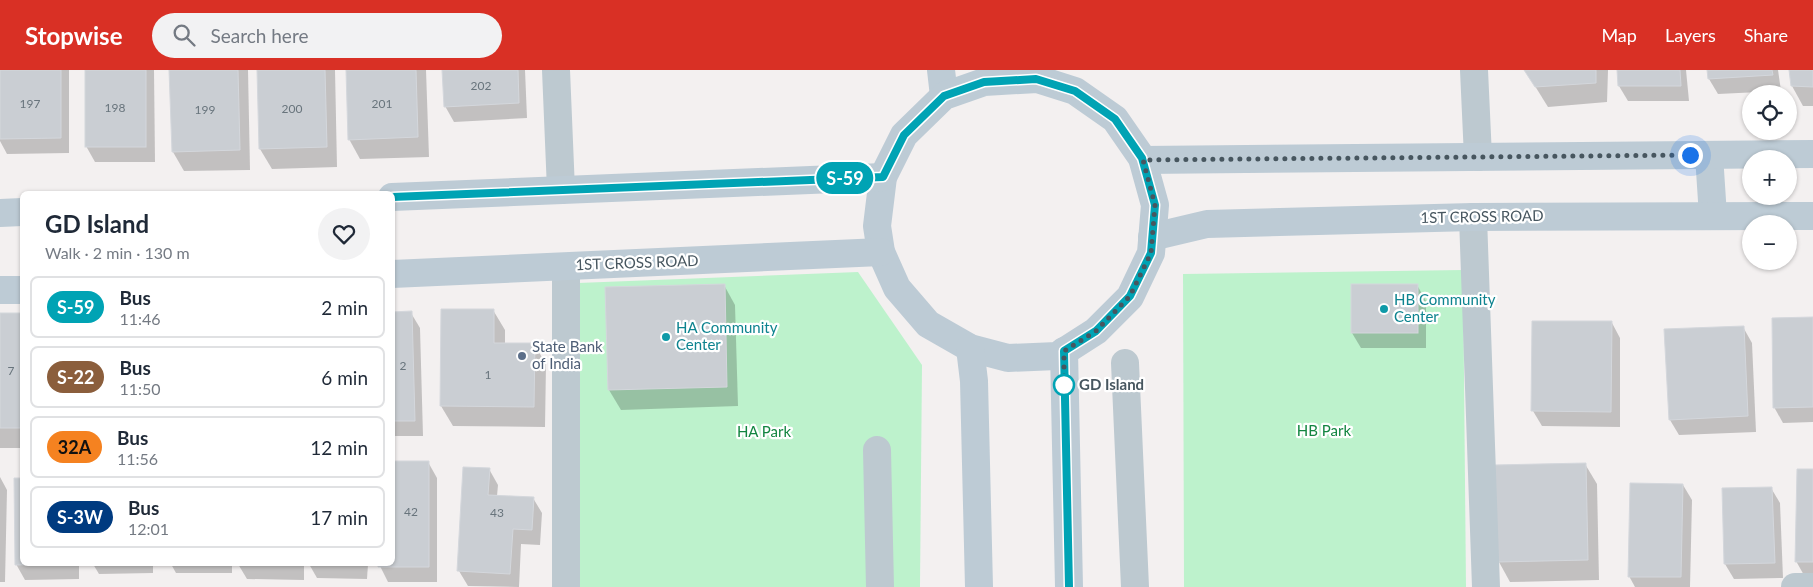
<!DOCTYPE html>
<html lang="en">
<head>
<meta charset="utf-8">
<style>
  :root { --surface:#fff; --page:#f2f2f3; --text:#1f2937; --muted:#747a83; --line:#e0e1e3; --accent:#d93025 }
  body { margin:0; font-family:Lato,sans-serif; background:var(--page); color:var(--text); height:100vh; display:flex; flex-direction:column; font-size:19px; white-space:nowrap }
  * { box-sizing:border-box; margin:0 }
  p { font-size:16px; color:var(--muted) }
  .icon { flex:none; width:28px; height:28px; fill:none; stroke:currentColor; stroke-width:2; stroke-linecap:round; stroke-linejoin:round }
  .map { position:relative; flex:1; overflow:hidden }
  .panel { position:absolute; left:20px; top:121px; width:375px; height:375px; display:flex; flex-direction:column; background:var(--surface); border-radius:8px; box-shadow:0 1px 4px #0004 }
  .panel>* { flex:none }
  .badge { padding:0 10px; border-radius:16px; font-size:18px; line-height:32px }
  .buttons { position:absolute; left:1742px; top:15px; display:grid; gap:10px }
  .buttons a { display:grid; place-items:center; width:55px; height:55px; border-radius:50%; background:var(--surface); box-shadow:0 1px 4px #0004; font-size:25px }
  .you { position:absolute; width:25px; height:25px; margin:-12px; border:4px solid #fff; border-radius:50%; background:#1a73e8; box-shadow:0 0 0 8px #1a73e833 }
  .map>.badge { position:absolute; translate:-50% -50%; box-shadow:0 0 0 2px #fff }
  .round { display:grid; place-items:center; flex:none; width:52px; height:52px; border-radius:26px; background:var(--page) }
  .summary { display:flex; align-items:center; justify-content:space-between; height:85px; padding:0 25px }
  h1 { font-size:24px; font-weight:700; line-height:38px }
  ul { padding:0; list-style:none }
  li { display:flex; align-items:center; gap:15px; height:62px; margin:0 10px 8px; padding:0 15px; border:2px solid var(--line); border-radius:8px }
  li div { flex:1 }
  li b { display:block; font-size:19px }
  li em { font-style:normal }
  li .badge { min-width:55px; font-weight:700; text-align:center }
  header { display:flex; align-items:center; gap:30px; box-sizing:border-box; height:70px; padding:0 25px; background:var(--accent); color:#fff }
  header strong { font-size:24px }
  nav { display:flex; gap:28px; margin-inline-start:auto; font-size:18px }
  .search { width:350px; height:45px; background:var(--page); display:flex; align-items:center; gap:12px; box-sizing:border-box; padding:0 18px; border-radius:28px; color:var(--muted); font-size:19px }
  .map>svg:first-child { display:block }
  .green { fill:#bdf2cc }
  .shadow { fill:#0003 }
  .building { fill:#caced3; stroke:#d4d7dc }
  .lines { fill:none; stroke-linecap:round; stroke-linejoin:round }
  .street { stroke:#bdc9d0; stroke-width:28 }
  .secondary { stroke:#bdcbd5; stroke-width:28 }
  .line-casing { stroke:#fff; stroke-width:11 }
  .line { stroke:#00a3b4; stroke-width:8 }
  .walk { stroke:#47565f; stroke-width:5; stroke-dasharray:0 9 }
  .culture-dot { fill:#0f9aa8; stroke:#fff; stroke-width:2 }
  .service-dot { fill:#5c6f8a; stroke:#fff; stroke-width:2 }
  .stop-dot { fill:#fff; stroke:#00a3b4; stroke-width:2.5 }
  .labels { text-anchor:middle; stroke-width:4.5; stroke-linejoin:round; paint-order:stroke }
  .number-label { font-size:12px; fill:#68747c }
  .street-label { font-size:15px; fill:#47565f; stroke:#fff }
  .culture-label { font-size:15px; fill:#0d838f; stroke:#fff; text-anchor:start }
  .service-label { font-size:15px; fill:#4e5e75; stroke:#fff; text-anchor:start }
  .stop-label { font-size:15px; font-weight:bold; fill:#47565f; stroke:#fff; text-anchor:start }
  .park-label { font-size:15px; fill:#138541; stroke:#fff }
</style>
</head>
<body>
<header>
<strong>Stopwise</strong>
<div class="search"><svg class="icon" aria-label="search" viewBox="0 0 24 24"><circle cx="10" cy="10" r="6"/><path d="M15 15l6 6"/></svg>Search here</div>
<nav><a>Map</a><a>Layers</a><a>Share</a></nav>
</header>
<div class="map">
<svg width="1813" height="517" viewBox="0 0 1813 517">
  <rect width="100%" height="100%" fill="#f3f0f0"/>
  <g class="green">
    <polygon points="1463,200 1466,517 1184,517 1183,204"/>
    <polygon points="858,202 922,295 920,517 579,517 578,213"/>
  </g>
  <g class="shadow">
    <polygon points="0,0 69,0 69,83 7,84 0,71"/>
    <polygon points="86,0 154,0 155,92 95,92 86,76"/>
    <polygon points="171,0 248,0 250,100 184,101 173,82"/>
    <polygon points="259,0 335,0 337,97 272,99 260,79"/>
    <polygon points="347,0 426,0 429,87 360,89 349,69"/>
    <polygon points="443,0 525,0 527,48 454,52 445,36"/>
    <polygon points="1525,0 1608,0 1607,32 1548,37"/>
    <polygon points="1618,0 1686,0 1689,31 1628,31 1619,16"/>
    <polygon points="1708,0 1778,0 1781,21 1718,24 1709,9"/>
    <polygon points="1790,0 1813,0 1813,36 1803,36 1792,16"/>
    <polygon points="724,215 735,235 738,336 621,340 609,320"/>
    <polygon points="1417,215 1426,231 1426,278 1361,278 1352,263"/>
    <polygon points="493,240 505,260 505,274 534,274 546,294 545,357 453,356 441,336"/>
    <polygon points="392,243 411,243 420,258 423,366 392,366"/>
    <rect x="0" y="244" width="22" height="134"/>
    <polygon points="1813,248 1813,352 1783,353 1774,337"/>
    <polygon points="1612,253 1620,268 1620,357 1542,356 1533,341"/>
    <polygon points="1743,257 1752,273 1756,362 1679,365 1670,350"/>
    <polygon points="428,392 437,408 437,512 388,512 379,494 392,494"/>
    <polygon points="1585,394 1597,414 1599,510 1510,512 1499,492"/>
    <polygon points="489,399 498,415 497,426 533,428 542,443 540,475 521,474 519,517 468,516 459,501"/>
    <polygon points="1813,400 1813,507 1805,507 1796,491"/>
    <polygon points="0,407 7,420 5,512 0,512"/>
    <polygon points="16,409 22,409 22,494 79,494 79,509 25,510 16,494"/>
    <polygon points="1683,415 1692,430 1690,517 1635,517 1629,506"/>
    <polygon points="1771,418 1780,433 1783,508 1734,509 1725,494"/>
    <polygon points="93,494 153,494 153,503 99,504"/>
    <polygon points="171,494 232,494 232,503 176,503"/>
    <polygon points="238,494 304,494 304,510 247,509"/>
    <polygon points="309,494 368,494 367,509 317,508"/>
  </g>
  <g class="building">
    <polygon points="0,0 61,0 61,68 0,69"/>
    <rect x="85" y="0" width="61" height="77"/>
    <polygon points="169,0 238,0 240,80 172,82"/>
    <polygon points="257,0 325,0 327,77 259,79"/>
    <polygon points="346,0 416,0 418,67 348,70"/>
    <polygon points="442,0 518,0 519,33 444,37"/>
    <polygon points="1524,0 1596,0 1596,13 1535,17"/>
    <polygon points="1617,0 1680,0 1681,16 1618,16"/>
    <polygon points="1707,0 1772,0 1773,5 1708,9"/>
    <polygon points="1789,0 1813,0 1813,17 1791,16"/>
    <polygon points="725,214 727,317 608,320 605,217"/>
    <rect x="1351" y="214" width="67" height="49"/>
    <polygon points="441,239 494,239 494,273 535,273 534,337 440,336"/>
    <polygon points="412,241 415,351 392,351 392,242"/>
    <rect x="0" y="243" width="22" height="115"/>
    <polygon points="1813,247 1813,337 1773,338 1772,248"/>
    <polygon points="1532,251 1612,251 1611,342 1531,341"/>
    <polygon points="1744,256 1748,346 1669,350 1664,259"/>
    <polygon points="392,391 429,391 429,497 378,497 378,494 392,494"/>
    <polygon points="1586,393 1588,490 1497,492 1494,395"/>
    <polygon points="463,397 490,398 488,425 534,427 532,460 513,459 510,504 457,501"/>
    <polygon points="1797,399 1813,399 1813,492 1795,492"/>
    <polygon points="14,408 22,408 22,494 71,494 15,495"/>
    <polygon points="1630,413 1683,414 1681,507 1628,507"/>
    <polygon points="1772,417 1775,493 1724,494 1722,418"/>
  </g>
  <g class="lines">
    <g class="street">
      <polyline points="556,0 561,120"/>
      <polyline points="1474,0 1478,87"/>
      <polyline points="1473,147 1486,517"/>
      <polyline points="566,197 566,517"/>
      <polyline points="1125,293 1135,517"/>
      <polyline points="877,380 880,517"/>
      <polyline points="1795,517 1813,517"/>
    </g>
    <g class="secondary">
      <polyline points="941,0 944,26"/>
      <polygon points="1037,9 1075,21 1115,49 1142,88 1155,135 1151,183 1130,227 1096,261 1057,286 1008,288 970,278 928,254 897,218 881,182 877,156 883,107 904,65 944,26 984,12"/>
      <polyline points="1709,85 1713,146"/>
      <polyline points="1143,90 1813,84"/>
      <polyline points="392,127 883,107"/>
      <polyline points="0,143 22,142"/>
      <polyline points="1152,167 1207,154 1473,147 1813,146"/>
      <polyline points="392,204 881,182"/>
      <polyline points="0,220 22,220"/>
      <polyline points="970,278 974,311 979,517"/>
      <polyline points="1064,281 1069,517"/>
    </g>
  </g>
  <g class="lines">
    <defs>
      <polyline id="line" points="392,127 883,107 904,65 944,26 984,12 1036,9 1075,21 1115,49 1142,88 1155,135 1151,183 1130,226 1096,261 1064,281 1069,517"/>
    </defs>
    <use href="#line" class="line-casing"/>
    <use href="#line" class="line"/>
    <polyline class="walk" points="1064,315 1064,281 1096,261 1130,226 1151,183 1155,135 1143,90 1690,85"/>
  </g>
  <g class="culture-dot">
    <circle cx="1384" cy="239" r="5"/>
    <circle cx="666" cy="267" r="5"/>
  </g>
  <circle class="service-dot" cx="522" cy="286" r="5"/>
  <circle class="stop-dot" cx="1064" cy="315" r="10"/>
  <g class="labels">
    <g class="number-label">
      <text x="481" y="20">202</text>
      <text x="30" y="38">197</text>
      <text x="382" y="38">201</text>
      <text x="115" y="42">198</text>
      <text x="292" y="43">200</text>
      <text x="205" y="44">199</text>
      <text x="403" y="300">2</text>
      <text x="11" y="305">7</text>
      <text x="488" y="309">1</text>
      <text x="411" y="446">42</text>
      <text x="497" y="447">43</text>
    </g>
    <g class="street-label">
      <text transform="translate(1482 147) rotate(-1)" y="5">1ST CROSS ROAD</text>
      <text transform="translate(637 193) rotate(-2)" y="5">1ST CROSS ROAD</text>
    </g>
    <g class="culture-label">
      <text x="1394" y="235">HB Community<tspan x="1394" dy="17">Center</tspan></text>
      <text x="676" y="263">HA Community<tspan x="676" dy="17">Center</tspan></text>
    </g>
    <g class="service-label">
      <text x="532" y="282">State Bank<tspan x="532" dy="17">of India</tspan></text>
    </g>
    <g class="stop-label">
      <text x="1079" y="320">GD Island</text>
    </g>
    <g class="park-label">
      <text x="1324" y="366">HB Park</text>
      <text x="764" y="367">HA Park</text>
    </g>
  </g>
</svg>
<div class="buttons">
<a><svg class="icon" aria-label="locate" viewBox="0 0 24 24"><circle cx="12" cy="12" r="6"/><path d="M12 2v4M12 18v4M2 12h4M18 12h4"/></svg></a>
<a>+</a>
<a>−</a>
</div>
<div class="you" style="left:1690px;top:85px"></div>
<b class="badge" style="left:845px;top:108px;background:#00a3b4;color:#fff">S-59</b>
<section class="panel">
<div class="summary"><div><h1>GD Island</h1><p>Walk · 2 min · 130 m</p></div><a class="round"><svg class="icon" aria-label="heart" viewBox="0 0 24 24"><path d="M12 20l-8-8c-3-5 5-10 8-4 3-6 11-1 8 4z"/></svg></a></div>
<ul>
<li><span class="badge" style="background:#00a3b4;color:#fff">S-59</span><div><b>Bus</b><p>11:46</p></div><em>2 min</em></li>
<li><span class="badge" style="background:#8b5e3c;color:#fff">S-22</span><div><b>Bus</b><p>11:50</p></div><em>6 min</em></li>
<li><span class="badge" style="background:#f58220;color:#111">32A</span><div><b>Bus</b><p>11:56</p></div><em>12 min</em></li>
<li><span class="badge" style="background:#003b80;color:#fff">S-3W</span><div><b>Bus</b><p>12:01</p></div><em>17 min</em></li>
</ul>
</section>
</div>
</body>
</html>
